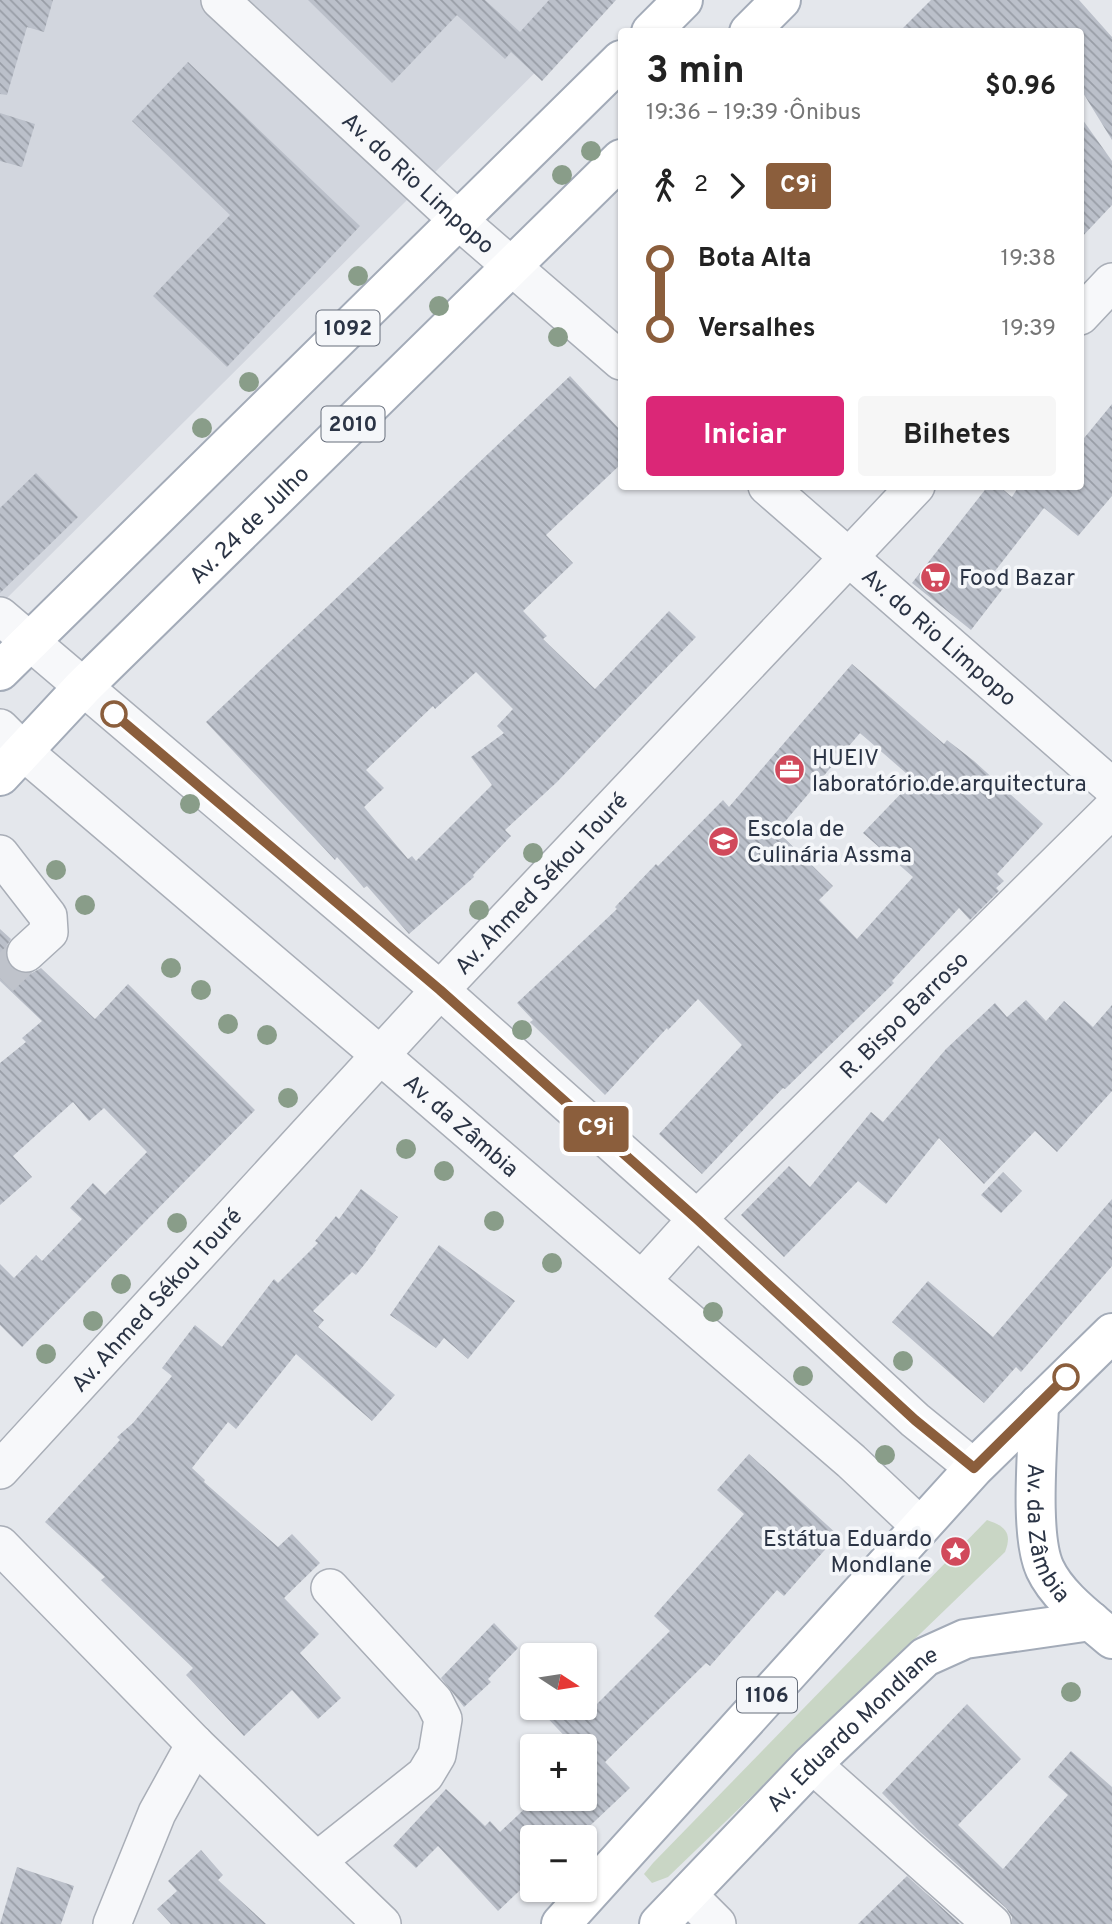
<!DOCTYPE html>
<html lang="pt">
<head>
<meta charset="utf-8">
<style>
  :root { --surface:#fff; --page:#f6f6f6; --text:#222; --muted:#767676; --accent:#db2777 }
  body { margin:0; font-family:Overpass,sans-serif; background:var(--page); color:var(--text); height:100vh; display:flex; flex-direction:column; font-size:26px; white-space:nowrap }
  * { box-sizing:border-box; margin:0 }
  p { font-size:23px; color:var(--muted) }
  .icon { flex:none; width:38px; height:38px; fill:none; stroke:currentColor; stroke-width:2; stroke-linecap:round; stroke-linejoin:round }
  .map { position:relative; flex:1; overflow:hidden }
  .panel { position:absolute; left:618px; top:28px; width:466px; height:462px; display:flex; flex-direction:column; background:var(--surface); border-radius:7px; box-shadow:0 2px 5px #0004 }
  .panel>* { flex:none }
  .badge { padding:0 14px; border-radius:5px; font-size:24px; line-height:46px }
  .needle { width:46px; rotate:102deg }
  .buttons { position:absolute; left:520px; top:1643px; display:grid; gap:14px }
  .buttons a { display:grid; place-items:center; width:77px; height:77px; border-radius:7px; background:var(--surface); box-shadow:0 2px 5px #0004; font-size:35px }
  .map>.badge { position:absolute; translate:-50% -50%; box-shadow:0 0 0 4px #fff }
  .legs { display:flex; align-items:center; gap:10px; height:77px; padding:0 28px; font-size:23px }
  .legs p { margin-inline-start:auto }
  .head { display:flex; align-items:center; justify-content:space-between; height:119px; padding:0 28px }
  h1 { font-size:38px; font-weight:700; line-height:52px }
  .cta { display:flex; gap:14px; margin-top:auto; padding:14px 28px }
  .cta a { flex:1; height:80px; border-radius:7px; background:var(--accent); color:#fff; font-size:28px; font-weight:700; line-height:80px; text-align:center }
  .cta a+a { background:var(--page); color:var(--text) }
  ul { padding:0 28px; list-style:none }
  li { display:flex; align-items:center; gap:24px; height:70px; font-size:26px }
  li i { display:grid; place-items:center; width:10px; height:100%; margin:0 9px; background:currentColor }
  li i::after { content:''; width:18px; height:18px; margin:-9px; border:5px solid; border-radius:50%; background:var(--surface) }
  li p { margin-inline-start:auto }
  li:first-child i { background:linear-gradient(#0000 50%,currentColor 0) }
  li:last-child i { background:linear-gradient(currentColor 50%,#0000 0) }
  .map>svg:first-child { display:block }
  .built { fill:#d2d6de }
  .garden { fill:#c9d6c5 }
  .building { fill:url(#building-back-hatch); fill-rule:evenodd }
  .lines { fill:none; stroke-linecap:round; stroke-linejoin:round }
  .minor-tunnel { stroke:#bfc3cb; stroke-width:37; stroke-dasharray:37 18; stroke-linecap:butt }
  .minor-casing { stroke:#a9aeb7; stroke-width:40 }
  .major-casing { stroke:#a3abb8; stroke-width:42 }
  .minor { stroke:#f7f8fa; stroke-width:37 }
  .major { stroke:#fff; stroke-width:38 }
  .tree { fill:#899d89 }
  .line-1-casing { stroke:#fff; stroke-width:16 }
  .line-1 { stroke:#8b5e3c; stroke-width:10 }
  .stop-1-dot { fill:#fff; stroke:#8b5e3c; stroke-width:3.5 }
  .labels { text-anchor:middle; stroke-width:7; stroke-linejoin:round; paint-order:stroke }
  .shield { fill:#f4f6f9; stroke:#676e7b; stroke-width:2 }
  .shield-label { font-size:21px; font-weight:bold; fill:#2b3445 }
  .street-label { font-size:23px; fill:#2b3445; stroke:#f4f6f9 }
  .poi-label { font-size:23px; fill:#2b3445; stroke:#f4f6f9; text-anchor:start }
</style>
</head>
<body>
<div class="map">
<svg width="1112" height="1924" viewBox="0 0 1112 1924">
  <defs>
    <pattern id="building-back-hatch" width="6" height="6" patternUnits="userSpaceOnUse" patternTransform="scale(1.75)"><rect width="6" height="6" fill="#bbc0ca"/><path d="M-1 5l2 2M0 0l6 6M5-1l2 2" fill="none" stroke="#989da6"/></pattern>
  </defs>
  <rect width="100%" height="100%" fill="#e4e7ec"/>
  <polygon class="built" points="0,0 608,0 0,605"/>
  <path class="garden" d="M987,1520C1004,1526 1013,1532 1005,1552L668,1877L652,1883L644,1874L653,1863Z"/>
  <g class="building">
    <polygon points="0,0 53,0 44,32 27,27 7,95 0,94"/>
    <polygon points="308,0 485,0 520,32 549,0 616,0 542,81 511,52 505,59 457,15 392,83"/>
    <polygon points="931,0 1079,0 1112,37 1112,140 1080,88 1080,32 899,32"/>
    <polygon points="188,62 360,226 227,367 153,296 230,215 132,121"/>
    <polygon points="0,113 35,124 22,167 0,161"/>
    <polygon points="1080,116 1112,161 1112,205 1080,239"/>
    <path d="M570,376L621,431V464L546,535L573,563L523,611L547,636L543,639L595,689L669,611L696,637L557,782L505,830L511,836L473,875L474,877L409,934L367,886L364,888L337,857L335,860L206,722ZM476,672L513,709L497,726L504,733L471,757L492,785L416,861L412,856L408,859L364,807L384,788L366,770L433,706L435,709Z"/>
    <polygon points="1112,404 1112,496 1078,536 1044,508 995,571 1008,582 971,630 912,583 988,486 999,486 1012,497 1019,486 1080,486 1080,443"/>
    <polygon points="36,473 78,517 0,593 0,508"/>
    <path d="M852,664L944,744L947,740L974,761L1043,824L997,874L1004,881L996,888L999,891L970,920L959,908L892,981L894,983L785,1089L783,1088L702,1174L659,1134L742,1045L698,999L668,1030L667,1028L605,1095L530,1022L533,1020L517,1003L617,909L615,907L656,864L658,866L723,800L729,807ZM860,733L914,780L863,833L913,877L857,939L819,900L833,886L777,831Z"/>
    <polygon points="0,929 11,939 6,947 5,957 11,968 20,973 30,974 41,968 95,1019 128,984 255,1110 22,1347 0,1325 0,1264 14,1278 36,1255 42,1261 82,1219 70,1208 93,1183 105,1195 147,1152 104,1108 89,1121 73,1102 13,1156 32,1177 0,1205 0,1063 26,1042 22,1038 42,1021 0,981"/>
    <polygon points="1026,1000 1046,1021 1064,1001 1093,1027 1112,1005 1112,1091 1057,1152 1035,1131 984,1184 939,1138 886,1204 858,1181 784,1257 741,1215 789,1166 810,1187 871,1112 883,1122 946,1049 995,1003 1007,1017"/>
    <polygon points="1003,1172 1022,1191 1001,1213 981,1195"/>
    <polygon points="361,1189 398,1217 375,1249 376,1250 356,1275 352,1272 313,1311 324,1320 318,1327 395,1395 372,1421 296,1354 236,1429 228,1422 192,1468 205,1480 204,1482 278,1547 292,1534 320,1563 284,1598 319,1634 300,1653 341,1698 318,1719 292,1690 244,1736 186,1675 193,1668 101,1580 105,1577 45,1522 120,1440 117,1437 133,1423 172,1376 162,1368 195,1325 222,1347 274,1279 278,1283 318,1243 315,1241 336,1216 339,1219"/>
    <polygon points="1112,1199 1112,1266 1021,1372 1016,1367 984,1403 892,1322 928,1281 993,1337"/>
    <polygon points="439,1245 515,1301 468,1359 444,1338 436,1348 390,1315"/>
    <polygon points="749,1454 838,1535 784,1596 777,1590 710,1666 706,1663 605,1762 630,1788 577,1838 532,1838 532,1879 498,1911 438,1846 416,1868 393,1846 446,1789 485,1826 490,1821 500,1832 535,1799 584,1799 584,1746 574,1746 538,1708 593,1708 670,1631 654,1616 744,1514 717,1490"/>
    <polygon points="494,1623 518,1648 488,1679 491,1682 464,1707 441,1678"/>
    <polygon points="967,1704 1021,1759 958,1825 1003,1869 1068,1795 1048,1777 1071,1751 1112,1787 1112,1924 1012,1924 1012,1917 1006,1908 919,1831 882,1793"/>
    <polygon points="201,1850 223,1875 218,1880 266,1924 171,1924 157,1909 177,1891 168,1881"/>
    <polygon points="17,1867 74,1886 61,1924 0,1924"/>
    <polygon points="907,1876 960,1924 858,1924"/>
  </g>
  <g class="lines">
    <polyline class="minor-tunnel" points="0,978 26,953"/>
    <defs>
      <g id="minor">
        <path id="s1" d="M220,0L458,220L621,361"/>
        <polyline points="1080,316 1112,282"/>
        <path id="s2" d="M767,486L1112,787"/>
        <polyline points="0,616 440,990 697,1219 915,1420 974,1468"/>
        <path id="s3" d="M0,728L24,752L380,1055L851,1461L920,1526"/>
        <polyline points="0,854 48,916 49,932 26,953"/>
        <path id="s4" d="M642,1280L697,1219L1112,809"/>
        <path id="s5" d="M0,1470L440,990L916,486"/>
        <polyline points="0,1545 195,1744 382,1924"/>
        <polyline points="812,1764 992,1924"/>
        <polyline points="317,1861 425,1775 437,1755 443,1719 434,1701 330,1588"/>
        <polyline points="687,1894 717,1924"/>
        <polyline points="112,1924 157,1813 195,1744"/>
      </g>
      <g id="major">
        <polyline points="651,32 683,0"/>
        <polyline points="749,32 781,0"/>
        <polyline points="0,671 621,60"/>
        <path id="s6" d="M0,776L83,687L621,159"/>
        <path id="s7" d="M1039,1404C1038,1445 1029,1535 1045,1569C1058,1597 1089,1619 1112,1639"/>
        <polyline points="561,1924 974,1468 1112,1333"/>
        <path id="s8" d="M659,1924L812,1764L925,1657L965,1639L1091,1621"/>
      </g>
    </defs>
    <use href="#minor" class="minor-casing"/>
    <use href="#major" class="major-casing"/>
    <use href="#minor" class="minor"/>
    <use href="#major" class="major"/>
  </g>
  <g class="tree">
    <circle cx="591" cy="151" r="10"/>
    <circle cx="562" cy="175" r="10"/>
    <circle cx="358" cy="276" r="10"/>
    <circle cx="439" cy="306" r="10"/>
    <circle cx="558" cy="337" r="10"/>
    <circle cx="249" cy="382" r="10"/>
    <circle cx="202" cy="428" r="10"/>
    <circle cx="190" cy="804" r="10"/>
    <circle cx="533" cy="853" r="10"/>
    <circle cx="56" cy="870" r="10"/>
    <circle cx="85" cy="905" r="10"/>
    <circle cx="479" cy="910" r="10"/>
    <circle cx="171" cy="968" r="10"/>
    <circle cx="201" cy="990" r="10"/>
    <circle cx="228" cy="1024" r="10"/>
    <circle cx="522" cy="1030" r="10"/>
    <circle cx="267" cy="1035" r="10"/>
    <circle cx="288" cy="1098" r="10"/>
    <circle cx="406" cy="1149" r="10"/>
    <circle cx="444" cy="1171" r="10"/>
    <circle cx="494" cy="1221" r="10"/>
    <circle cx="177" cy="1223" r="10"/>
    <circle cx="552" cy="1263" r="10"/>
    <circle cx="121" cy="1284" r="10"/>
    <circle cx="713" cy="1312" r="10"/>
    <circle cx="93" cy="1321" r="10"/>
    <circle cx="46" cy="1354" r="10"/>
    <circle cx="903" cy="1361" r="10"/>
    <circle cx="803" cy="1376" r="10"/>
    <circle cx="885" cy="1455" r="10"/>
    <circle cx="1071" cy="1692" r="10"/>
  </g>
  <g class="lines">
    <defs>
      <polyline id="line-1" points="114,714 440,990 697,1219 915,1420 974,1468 1066,1377"/>
    </defs>
    <use href="#line-1" class="line-1-casing"/>
    <use href="#line-1" class="line-1"/>
  </g>
  <defs>
    <symbol id="supermarket-disc" viewBox="-11 -11 22 22"><circle r="9.5" fill="#d1495b" stroke="#f4f6f9"/><path d="M-6-5.5h2.5l.6 2H6L4.5 2H-2.5L-4.4-4H-6ZM-1.5 3.2a1.3 1.3 0 1 0 .1 0ZM3 3.2a1.3 1.3 0 1 0 .1 0Z" fill="#fff"/></symbol>
    <symbol id="office-disc" viewBox="-11 -11 22 22"><circle r="9.5" fill="#d1495b" stroke="#f4f6f9"/><path d="M-6-3h4V-5.5h4V-3h4V5H-6ZM-1-4.5V-3h2v-1.5ZM-6 0V1H6V0Z" fill="#fff"/></symbol>
    <symbol id="school-disc" viewBox="-11 -11 22 22"><circle r="9.5" fill="#d1495b" stroke="#f4f6f9"/><path d="M0-5L7-2L0 1L-7-2ZM-4 1L0 2.5L4 1V4Q0 6-4 4Z" fill="#fff"/></symbol>
    <symbol id="sight-disc" viewBox="-11 -11 22 22"><circle r="9.5" fill="#d1495b" stroke="#f4f6f9"/><path d="M0-6L1.8-2.2L6-1.7L2.9 1.2L3.7 5.4L0 3.3L-3.7 5.4L-2.9 1.2L-6-1.7L-1.8-2.2Z" fill="#fff"/></symbol>
  </defs>
  <g fill-rule="evenodd">
    <use href="#supermarket-disc" x="918" y="560" width="35" height="35"/>
    <use href="#office-disc" x="772" y="752" width="35" height="35"/>
    <use href="#school-disc" x="706" y="824" width="35" height="35"/>
    <use href="#sight-disc" x="938" y="1534" width="35" height="35"/>
  </g>
  <g class="stop-1-dot">
    <circle cx="114" cy="714" r="12"/>
    <circle cx="1066" cy="1377" r="12"/>
  </g>
  <g class="labels">
    <g class="shield">
      <rect x="316.5" y="310.5" width="63" height="35" rx="5"/>
      <rect x="321.5" y="406.5" width="63" height="35" rx="5"/>
      <rect x="737" y="1677.5" width="60" height="35" rx="5"/>
    </g>
    <g class="shield-label">
      <text x="348" y="335">1092</text>
      <text x="353" y="431">2010</text>
      <text x="767" y="1702">1106</text>
    </g>
    <g class="street-label">
      <text dy="8" stroke="none"><textPath href="#s1" startOffset="270">Av. do Rio Limpopo</textPath></text>
      <text dy="8" stroke="none"><textPath href="#s6" startOffset="354">Av. 24 de Julho</textPath></text>
      <text dy="8" stroke="none"><textPath href="#s2" startOffset="229">Av. do Rio Limpopo</textPath></text>
      <text dy="8" stroke="none"><textPath href="#s5" startOffset="798">Av. Ahmed Sékou Touré</textPath></text>
      <text dy="8" stroke="none"><textPath href="#s4" startOffset="373">R. Bispo Barroso</textPath></text>
      <text dy="8" stroke="none"><textPath href="#s3" startOffset="609">Av. da Zâmbia</textPath></text>
      <text dy="8" stroke="none"><textPath href="#s5" startOffset="231">Av. Ahmed Sékou Touré</textPath></text>
      <text dy="8" stroke="none"><textPath href="#s7" startOffset="131">Av. da Zâmbia</textPath></text>
      <text dy="8" stroke="none"><textPath href="#s8" startOffset="275">Av. Eduardo Mondlane</textPath></text>
    </g>
    <g class="poi-label">
      <text x="959" y="585">Food Bazar</text>
      <text x="812" y="765">HUEIV<tspan x="812" dy="26">laboratório.de.arquitectura</tspan></text>
      <text x="747" y="836">Escola de<tspan x="747" dy="26">Culinária Assma</tspan></text>
      <text x="932" y="1546" text-anchor="end">Estátua Eduardo<tspan x="932" dy="26">Mondlane</tspan></text>
    </g>
  </g>
</svg>
<div class="buttons">
<a><svg class="needle" viewBox="-14 -14 28 28"><path d="M0-13l5 13h-10z" fill="#e53935"/><path d="M0 13l5-13h-10z" fill="#767676"/></svg></a>
<a>+</a>
<a>−</a>
</div>
<b class="badge" style="left:596px;top:1129px;background:#8b5e3c;color:#fff">C9i</b>
<section class="panel">
<div class="head"><div><h1>3 min</h1><p>19:36 – 19:39 · Ônibus</p></div><b>$0.96</b></div>
<div class="legs"><svg class="icon" aria-label="walk" viewBox="0 0 24 24"><circle cx="13" cy="4" r="2"/><path d="M13 8l-2 6 4 7M11 14l-3 7M7 12l3-4h3l4 4"/></svg>2<svg class="icon" aria-label="forward" viewBox="0 0 24 24"><path d="M9 5l7 7-7 7"/></svg><b class="badge" style="background:#8b5e3c;color:#fff">C9i</b></div>
<ul>
<li><i style="color:#8b5e3c"></i><b>Bota Alta</b><p>19:38</p></li>
<li><i style="color:#8b5e3c"></i><b>Versalhes</b><p>19:39</p></li>
</ul>
<div class="cta"><a>Iniciar</a><a>Bilhetes</a></div>
</section>
</div>
</body>
</html>
